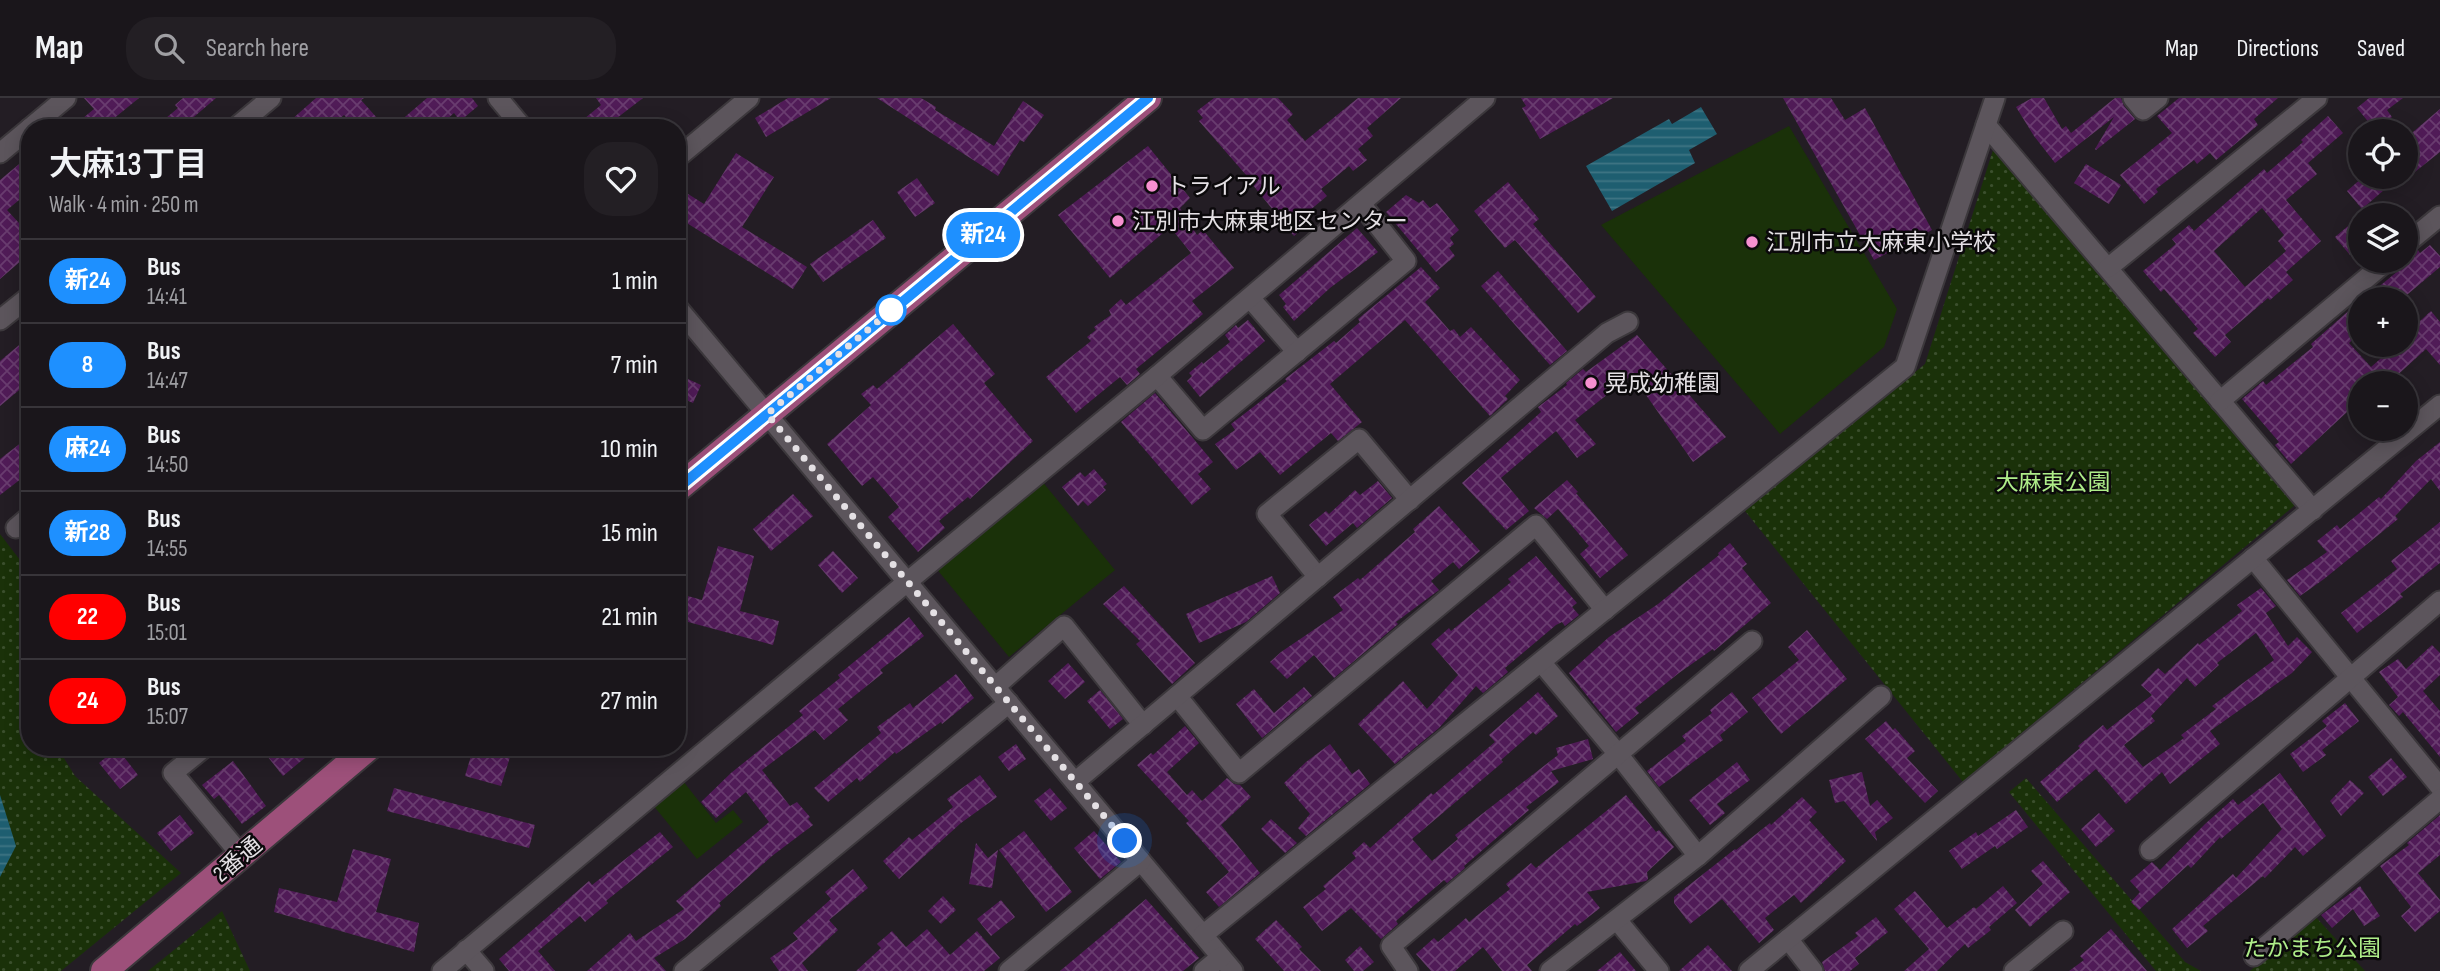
<!DOCTYPE html>
<html lang="en">
<head>
<meta charset="utf-8">
<style>
  :root { --surface:#1a161b; --page:#231f24; --text:#f1f3f6; --muted:#9f9fa3; --line:#38353a }
  body { margin:0; font-family:"Sofia Sans Condensed","Noto Sans JP",sans-serif; background:var(--page); color:var(--text); height:100vh; display:flex; flex-direction:column; font-size:26px; white-space:nowrap }
  * { box-sizing:border-box; margin:0 }
  p { font-size:23px; color:var(--muted) }
  .icon { flex:none; width:38px; height:38px; fill:none; stroke:currentColor; stroke-width:2; stroke-linecap:round; stroke-linejoin:round }
  .map { position:relative; flex:1; overflow:hidden }
  .panel { position:absolute; left:21px; top:21px; width:665px; height:637px; display:flex; flex-direction:column; background:var(--surface); border-radius:28px; box-shadow:0 4px 18px #0003,0 0 0 2px var(--line) }
  .panel>* { flex:none }
  .badge { padding:0 14px; border-radius:23px; font-size:24px; line-height:46px }
  .controls { position:absolute; left:2348px; top:21px; display:grid; gap:14px }
  .controls a { display:grid; place-items:center; width:70px; height:70px; border-radius:50%; background:var(--surface); box-shadow:0 4px 18px #0003,0 0 0 2px var(--line); font-size:35px }
  .you { position:absolute; width:35px; height:35px; margin:-18px; border:5px solid #fff; border-radius:50%; background:#1a73e8; box-shadow:0 0 0 10px #1a73e833 }
  .map>.badge { position:absolute; translate:-50% -50%; box-shadow:0 0 0 4px #fff }
  .round { display:grid; place-items:center; flex:none; width:74px; height:74px; border-radius:28px; background:var(--page) }
  .head { display:flex; align-items:center; justify-content:space-between; height:119px; padding:0 28px }
  h1 { font-size:33px; font-weight:600; line-height:52px }
  ul { padding:0; list-style:none }
  li { display:flex; align-items:center; gap:21px; height:84px; padding:0 28px; border-top:2px solid var(--line) }
  li div { flex:1 }
  li b { display:block; font-size:26px }
  li em { font-style:normal }
  li .badge { min-width:77px; font-weight:700; text-align:center }
  header { display:flex; align-items:center; gap:42px; box-sizing:border-box; height:98px; padding:0 35px; background:var(--surface); border-bottom:2px solid var(--line) }
  header strong { font-size:33px }
  nav { display:flex; gap:38px; margin-inline-start:auto; font-size:24px }
  .search { width:490px; height:63px; background:var(--page); display:flex; align-items:center; gap:18px; box-sizing:border-box; padding:0 24px; border-radius:28px; color:var(--muted); font-size:26px }
  .map>svg:first-child { display:block }
  .grass { fill:#1a3109 }
  .park { fill:url(#park-dots) }
  .water { fill:url(#water-rules) }
  .building { fill:url(#building-cross-hatch); fill-rule:evenodd }
  .lines { fill:none; stroke-linecap:round; stroke-linejoin:round }
  .minor-casing { stroke:#3c383c; stroke-width:23 }
  .major-casing { stroke:#3c383c; stroke-width:30 }
  .minor { stroke:#5c555c; stroke-width:19 }
  .major { stroke:#9d507a; stroke-width:26 }
  .line-casing { stroke:#fff; stroke-width:16 }
  .line { stroke:#1e90ff; stroke-width:10 }
  .walk { stroke:#e4e0e4; stroke-width:7; stroke-dasharray:0 12.6 }
  .poi-dot { fill:#f690d0; stroke:#0b090b; stroke-width:2.5 }
  .stop-dot { fill:#fff; stroke:#1e90ff; stroke-width:3.5 }
  .labels { text-anchor:middle; stroke-width:5; stroke-linejoin:round; paint-order:stroke }
  .poi-label { font-size:23px; fill:#e4e0e4; stroke:#0b090b; text-anchor:start }
  .park-label { font-size:23px; fill:#aeed89; stroke:#0b090b }
  .street-label { font-size:23px; fill:#e4e0e4; stroke:#0b090b }
</style>
</head>
<body>
<header>
<strong>Map</strong>
<div class="search"><svg class="icon" aria-label="search" viewBox="0 0 24 24"><circle cx="10" cy="10" r="6"/><path d="M15 15l6 6"/></svg>Search here</div>
<nav><a>Map</a><a>Directions</a><a>Saved</a></nav>
</header>
<div class="map">
<svg width="2440" height="873" viewBox="0 0 2440 873">
  <defs>
    <pattern id="park-dots" width="8" height="8" patternUnits="userSpaceOnUse" patternTransform="scale(1.75)"><rect width="8" height="8" fill="#1a3109"/><path d="M2 2h.1M6 6h.1" fill="none" stroke="#3b4f2d" stroke-width="1.8" stroke-linecap="round"/></pattern>
    <pattern id="water-rules" width="6" height="5" patternUnits="userSpaceOnUse" patternTransform="scale(1.75)"><rect width="6" height="5" fill="#1e5e70"/><path d="M0 2.5h6" fill="none" stroke="#3f7584"/></pattern>
    <pattern id="building-cross-hatch" width="8" height="8" patternUnits="userSpaceOnUse" patternTransform="scale(1.75)"><rect width="8" height="8" fill="#501b57"/><path d="M0 0l8 8M0 8l8-8" fill="none" stroke="#693c6f"/></pattern>
  </defs>
  <rect width="100%" height="100%" fill="#231d24"/>
  <g class="grass">
    <polygon points="1789,28 1897,211 1884,249 1780,336 1601,127"/>
    <polygon points="1041,382 1115,472 1009,559 935,469"/>
    <polygon points="683,683 716,725 733,712 743,724 697,761 653,707"/>
  </g>
  <g class="park">
    <polygon points="1993,52 2300,403 1963,684 1745,413 1925,266"/>
    <polygon points="0,436 30,475 30,574 27,577 30,601 30,649 57,649 75,678 181,775 61,873 0,873"/>
    <polygon points="2026,680 2185,864 2201,873 2156,873 2009,694"/>
    <polygon points="222,813 250,873 148,873"/>
    <polygon points="2314,817 2365,873 2250,873"/>
  </g>
  <g class="water">
    <polygon points="1701,9 1717,36 1689,52 1695,65 1612,113 1586,68 1669,21 1672,26"/>
    <polygon points="0,697 16,748 0,779"/>
  </g>
  <g class="building">
    <polygon points="84,0 139,0 112,22 118,30 71,30 94,11"/>
    <polygon points="183,0 216,0 181,30 154,30 178,10 175,7"/>
    <polygon points="316,0 364,0 361,2 386,30 356,30 344,17 329,30 282,30"/>
    <polygon points="427,0 472,0 478,8 460,23 454,15 437,30 392,30"/>
    <polygon points="596,0 643,0 604,30 573,30 601,7"/>
    <polygon points="788,0 831,0 766,39 755,20"/>
    <polygon points="877,0 921,0 936,9 935,12 994,48 1023,3 1044,17 1024,44 1020,42 998,78"/>
    <polygon points="1214,0 1278,0 1293,16 1287,22 1305,43 1358,0 1401,0 1367,30 1373,38 1358,51 1367,62 1353,73 1349,68 1321,91 1327,98 1303,118 1309,125 1294,138 1252,86 1253,85 1199,23 1203,20 1197,13"/>
    <polygon points="1521,0 1613,0 1540,41 1522,10 1526,8"/>
    <polygon points="1783,0 1831,0 1845,22 1865,10 1932,132 1874,162"/>
    <polygon points="2032,0 2044,0 2062,31 2066,28 2071,35 2115,0 2121,0 2124,8 2135,21 2096,52 2095,51 2114,19 2055,65 2034,38 2016,9"/>
    <polygon points="2179,0 2278,0 2254,21 2258,27 2216,62 2210,55 2197,66 2194,62 2156,91 2158,94 2144,106 2120,77 2172,35 2157,18"/>
    <polygon points="2369,0 2403,0 2387,12 2392,19 2375,32 2357,10"/>
    <polygon points="2440,11 2440,54 2406,81 2406,40"/>
    <path d="M2328,18L2343,35L2308,65L2317,76L2286,102L2321,143L2286,174L2293,182L2270,202L2268,200L2225,237L2231,244L2215,259L2193,235L2198,231L2164,191L2161,194L2143,173L2176,146L2172,141L2189,127L2194,133L2264,71L2267,75L2303,44L2301,42ZM2262,110L2284,137L2278,143L2286,153L2245,189L2214,153Z"/>
    <polygon points="1148,48 1190,100 1180,110 1197,137 1203,132 1234,170 1192,203 1203,216 1136,271 1140,276 1127,287 1120,279 1076,315 1046,279 1091,243 1087,239 1096,232 1094,229 1111,217 1109,212 1121,201 1126,207 1191,155 1170,129 1110,180 1058,117"/>
    <polygon points="736,55 774,79 742,129 807,169 793,191 677,119 677,89 704,106"/>
    <polygon points="30,57 30,93 7,112 30,137 30,155 0,181 0,82"/>
    <polygon points="2086,66 2121,87 2109,106 2074,85"/>
    <polygon points="2363,79 2399,79 2362,111 2347,93"/>
    <polygon points="917,80 935,105 915,119 897,94"/>
    <polygon points="1508,84 1539,121 1533,126 1596,199 1578,215 1515,142 1505,150 1474,113"/>
    <polygon points="1406,97 1419,105 1423,102 1430,110 1437,105 1459,132 1450,140 1454,146 1449,150 1455,158 1436,174 1386,114"/>
    <polygon points="873,122 886,140 823,184 810,166"/>
    <polygon points="2354,123 2361,131 2361,148 2350,157 2335,139"/>
    <polygon points="1357,130 1378,154 1330,190 1294,223 1283,209 1286,206 1279,197"/>
    <polygon points="2430,147 2440,158 2440,169 2402,201 2364,201 2404,168 2401,165 2406,163 2408,158 2418,152 2420,155"/>
    <polygon points="1421,169 1440,190 1425,204 1450,233 1454,231 1460,239 1471,229 1520,282 1505,298 1508,301 1490,318 1405,222 1330,286 1362,324 1338,343 1331,335 1280,377 1260,354 1236,372 1215,346 1235,332 1231,326 1287,283 1285,281 1334,243 1336,245 1360,224 1358,221"/>
    <polygon points="1498,173 1567,253 1550,267 1481,188"/>
    <polygon points="2361,202 2361,234 2349,245 2371,269 2396,247 2406,247 2406,237 2409,233 2431,213 2440,224 2440,267 2426,251 2393,281 2389,276 2382,282 2385,285 2361,285 2361,301 2291,366 2275,347 2279,344 2242,301 2263,283 2266,287 2313,249 2311,246"/>
    <polygon points="1248,222 1265,243 1200,299 1187,283 1192,278 1189,275 1202,264 1203,266 1230,244 1225,237 1236,227 1238,230"/>
    <polygon points="953,226 995,276 984,285 1033,343 970,401 968,399 939,423 945,430 918,454 888,419 899,409 873,379 862,388 827,346 871,307 861,296 873,287 877,291"/>
    <polygon points="1637,237 1726,339 1693,364 1632,277 1575,322 1596,346 1577,360 1556,333 1501,380 1529,413 1506,432 1462,385 1541,314 1538,309 1567,287 1566,285 1583,271 1586,274"/>
    <polygon points="30,238 30,283 0,308 0,263"/>
    <polygon points="677,276 701,287 693,305 677,298"/>
    <polygon points="1155,295 1213,364 1198,376 1211,391 1192,407 1121,324"/>
    <polygon points="30,338 30,374 0,397 0,361"/>
    <polygon points="2440,344 2440,393 2431,381 2395,418 2398,421 2324,481 2300,498 2287,482 2327,454 2317,443 2337,427 2340,431 2379,399 2381,401 2416,363"/>
    <polygon points="1094,371 1107,386 1103,389 1106,392 1088,408 1083,403 1078,408 1062,389 1080,374 1085,379"/>
    <polygon points="1567,382 1578,394 1576,395 1628,457 1600,480 1580,456 1589,448 1558,411 1547,421 1534,410"/>
    <polygon points="1378,383 1392,400 1357,430 1353,425 1326,448 1309,427 1326,413 1329,416 1355,392 1360,397"/>
    <polygon points="793,396 813,418 771,453 753,431"/>
    <polygon points="1439,408 1480,453 1459,471 1453,464 1431,483 1439,492 1396,524 1398,526 1334,580 1314,557 1287,581 1270,564 1281,554 1343,512 1333,499 1358,480 1360,482 1415,434 1413,431"/>
    <polygon points="2440,424 2440,465 2400,496 2403,499 2357,535 2341,515 2397,471 2391,463"/>
    <polygon points="1730,445 1747,466 1742,470 1771,505 1714,553 1713,551 1679,575 1635,610 1639,615 1616,634 1569,575 1609,539 1658,506 1719,457 1718,455"/>
    <polygon points="718,448 754,458 740,513 779,523 773,547 677,521 677,495 702,502"/>
    <polygon points="833,453 858,480 842,495 818,467"/>
    <polygon points="1536,458 1577,505 1572,509 1579,517 1565,528 1562,524 1556,527 1505,570 1508,574 1483,595 1476,588 1439,630 1395,666 1358,626 1403,583 1427,611 1458,577 1431,546 1449,530 1451,533 1511,484 1508,481"/>
    <polygon points="1272,478 1280,495 1246,524 1199,545 1186,516"/>
    <polygon points="1124,488 1195,565 1172,586 1136,546 1140,543 1103,506"/>
    <path d="M2261,490L2276,508L2266,515L2288,548L2297,539L2312,554L2292,575L2210,633L2220,646L2170,686L2162,674L2126,706L2096,671L2057,704L2040,684L2080,650L2078,648L2103,627L2107,632L2152,597L2141,587L2158,570L2165,576L2198,545L2199,547L2242,513L2237,507ZM2256,535L2274,562L2212,608L2216,611L2181,637L2184,640L2143,669L2124,647L2155,623L2151,618L2187,580L2195,589L2219,567L2217,565Z"/>
    <polygon points="909,519 924,538 880,572 883,575 838,611 848,622 824,642 815,632 762,672 790,708 797,704 810,719 808,721 813,727 772,758 745,782 719,805 721,808 685,841 654,860 666,873 587,873 630,835 636,843 684,811 676,803 769,724 746,694 716,720 701,704 731,675 803,617 799,613 840,580 838,577"/>
    <polygon points="1807,532 1847,581 1781,636 1752,600 1799,562 1788,549"/>
    <polygon points="2432,547 2440,555 2440,577 2423,593 2440,613 2440,659 2403,614 2399,618 2389,607 2398,599 2379,574 2398,561 2406,571"/>
    <polygon points="1068,565 1085,584 1065,601 1048,583"/>
    <polygon points="956,576 974,600 942,626 941,624 896,656 895,654 860,684 857,680 828,704 814,690 881,635 877,629 910,605 913,610"/>
    <polygon points="1304,589 1312,598 1262,640 1236,606 1254,591 1274,615"/>
    <polygon points="1100,592 1123,621 1110,631 1087,603"/>
    <polygon points="1538,594 1558,618 1536,637 1533,634 1501,662 1503,664 1412,741 1432,763 1458,741 1455,737 1558,657 1556,650 1588,641 1593,661 1551,673 1559,684 1526,709 1529,712 1464,768 1465,770 1447,785 1444,782 1396,823 1398,826 1381,841 1351,810 1322,833 1303,809 1326,791 1323,788 1356,760 1352,755 1364,744 1370,750 1431,695 1433,697 1495,644 1489,637"/>
    <polygon points="1732,594 1748,614 1720,637 1723,642 1659,689 1647,673 1686,643 1682,638 1712,615 1710,612"/>
    <polygon points="2345,605 2359,623 2322,652 2326,657 2303,674 2290,656 2327,628 2322,623"/>
    <polygon points="1886,623 1893,632 1895,630 1915,653 1907,660 1938,693 1925,705 1865,641"/>
    <polygon points="1185,628 1199,645 1167,674 1187,697 1192,692 1202,703 1227,680 1234,686 1240,687 1251,699 1221,727 1260,775 1219,809 1206,794 1229,774 1186,725 1189,723 1137,667 1151,655 1153,657"/>
    <polygon points="1016,646 1026,661 1009,673 998,659"/>
    <polygon points="1330,646 1352,676 1359,671 1370,686 1306,738 1298,730 1310,716 1284,685 1306,664"/>
    <polygon points="260,649 318,649 283,678"/>
    <polygon points="117,650 138,677 120,691 99,665"/>
    <polygon points="473,651 510,659 501,688 465,678"/>
    <polygon points="2391,660 2407,679 2383,698 2368,679"/>
    <polygon points="233,663 266,708 242,726 219,697 214,701 202,687"/>
    <polygon points="1737,664 1750,682 1717,706 1725,715 1710,727 1689,702"/>
    <polygon points="1862,674 1870,708 1877,702 1893,720 1875,734 1877,743 1844,703 1835,705 1829,682"/>
    <polygon points="2280,675 2326,738 2303,758 2295,749 2265,780 2263,778 2203,828 2208,833 2187,850 2172,831 2233,776 2236,780 2282,731 2263,705 2221,741 2220,739 2191,770 2188,767 2139,812 2131,804 2140,794 2130,783 2152,764 2160,772 2205,726 2233,701 2238,707"/>
    <polygon points="980,677 997,699 961,725 899,781 883,763 909,739 912,742 953,709 947,701"/>
    <polygon points="2350,682 2364,695 2341,718 2330,703"/>
    <polygon points="394,690 535,727 529,750 387,713"/>
    <polygon points="1050,690 1067,710 1051,723 1034,703"/>
    <polygon points="1626,697 1656,734 1659,732 1674,749 1647,774 1648,781 1646,783 1587,794 1600,810 1577,828 1575,826 1527,867 1532,873 1502,873 1483,849 1455,873 1431,873 1416,856 1434,840 1438,844 1466,820 1469,824 1510,791 1506,786 1531,765 1536,770"/>
    <polygon points="1802,699 1817,714 1809,722 1846,763 1801,805 1794,797 1765,820 1774,832 1759,845 1722,801 1690,826 1674,805 1674,799 1735,751 1736,752 1770,725 1771,727"/>
    <polygon points="2016,712 2028,729 1997,751 1995,748 1962,771 1949,753 1976,734 1978,738"/>
    <polygon points="2099,715 2115,733 2096,749 2081,731"/>
    <polygon points="180,717 194,735 171,753 157,735"/>
    <polygon points="2440,717 2440,757 2418,775 2440,802 2440,813 2415,834 2401,818 2411,809 2380,768 2409,747 2407,745"/>
    <polygon points="1271,721 1297,745 1285,755 1261,731"/>
    <polygon points="1024,733 1072,794 1046,814 999,752"/>
    <polygon points="1094,733 1121,764 1100,781 1074,750"/>
    <polygon points="660,734 673,749 606,803 608,805 585,824 580,818 538,853 555,873 509,873 499,861 589,783 592,787"/>
    <polygon points="976,745 988,760 998,752 992,790 969,786"/>
    <polygon points="353,751 391,761 376,814 419,825 414,854 274,814 279,790 337,804"/>
    <polygon points="2043,763 2070,794 2030,829 2015,812 2043,786 2031,773"/>
    <polygon points="853,771 868,790 829,822 838,832 802,865 808,873 779,873 770,860 798,841 793,835 831,801 825,794"/>
    <polygon points="2003,788 2017,805 1989,829 1991,832 1968,850 1965,846 1937,873 1904,873 1929,851 1894,811 1915,793 1947,830 1974,809 1976,811"/>
    <polygon points="2360,788 2380,818 2364,828 2353,811 2332,830 2321,817"/>
    <polygon points="943,798 956,812 941,826 928,813"/>
    <polygon points="1146,801 1199,860 1183,873 1060,873"/>
    <polygon points="1001,802 1015,819 991,838 977,821"/>
    <polygon points="1876,819 1888,834 1855,860 1859,866 1850,873 1825,873 1822,864 1858,838 1855,835"/>
    <polygon points="1276,822 1302,849 1299,851 1321,873 1284,873 1255,841"/>
    <polygon points="927,831 950,857 977,833 1000,860 984,873 856,873 881,850 877,846 892,833 906,849"/>
    <polygon points="2111,831 2147,873 2069,873 2084,862 2080,858"/>
    <polygon points="1708,847 1732,873 1679,873"/>
    <polygon points="1360,848 1374,864 1363,873 1354,873 1345,862"/>
    <polygon points="1620,854 1636,873 1597,873"/>
  </g>
  <g class="lines">
    <defs>
      <g id="minor">
        <polyline points="498,0 523,30"/>
        <polyline points="2133,0 2143,12 2158,0"/>
        <polyline points="1986,27 2313,412"/>
        <polyline points="30,30 66,0"/>
        <polyline points="235,30 271,0"/>
        <polyline points="0,55 30,30"/>
        <polyline points="677,60 749,0"/>
        <polyline points="2406,146 2440,118"/>
        <polyline points="2108,170 2317,0"/>
        <polyline points="1250,200 1297,254"/>
        <polyline points="677,209 1233,873"/>
        <polyline points="0,222 30,198"/>
        <polyline points="1157,278 1203,332 1406,163 1361,106"/>
        <polyline points="2220,303 2387,163"/>
        <polyline points="16,430 30,418"/>
        <polyline points="2253,460 2440,689"/>
        <polyline points="1318,479 1267,416 1359,341 1410,402"/>
        <polyline points="1541,564 1618,656 1698,758"/>
        <polyline points="995,589 1064,528 1143,627"/>
        <polyline points="1177,598 1239,675 1536,427 1605,512"/>
        <polyline points="205,649 173,675 241,757"/>
        <polyline points="1075,684 1607,235 1628,224"/>
        <polyline points="2150,752 2440,503"/>
        <polyline points="1617,822 1659,873"/>
        <polyline points="1203,837 1905,269 1995,0"/>
        <polyline points="1788,841 1813,873"/>
        <polyline points="466,852 484,873"/>
        <polyline points="2254,858 2440,701"/>
        <polyline points="442,873 907,484 1157,278 1485,0"/>
        <polyline points="684,873 1009,605"/>
        <polyline points="1009,873 1141,763"/>
        <polyline points="1204,873 1221,859"/>
        <polyline points="1408,873 1391,848 1752,543"/>
        <polyline points="1550,873 1698,758 1881,598"/>
        <polyline points="1749,873 2440,307"/>
        <polyline points="2014,873 2063,833"/>
      </g>
      <g id="major">
        <polyline points="677,391 1148,0"/>
        <polyline points="104,873 369,649"/>
      </g>
    </defs>
    <use href="#minor" class="minor-casing"/>
    <use href="#major" class="major-casing"/>
    <use href="#minor" class="minor"/>
    <use href="#major" class="major"/>
  </g>
  <g class="lines">
    <defs>
      <polyline id="line" points="677,391 1148,0"/>
    </defs>
    <use href="#line" class="line-casing"/>
    <use href="#line" class="line"/>
    <polyline class="walk" points="891,212 894,210 767,316 1125,743"/>
  </g>
  <g class="poi-dot">
    <circle cx="1152" cy="88" r="7"/>
    <circle cx="1118" cy="123" r="7"/>
    <circle cx="1752" cy="144" r="7"/>
    <circle cx="1591" cy="285" r="7"/>
  </g>
  <circle class="stop-dot" cx="891" cy="212" r="14"/>
  <g class="labels">
    <g class="poi-label">
      <text x="1166" y="96">トライアル</text>
      <text x="1132" y="131">江別市大麻東地区センター</text>
      <text x="1766" y="152">江別市立大麻東小学校</text>
      <text x="1605" y="293">晃成幼稚園</text>
    </g>
    <g class="park-label">
      <text x="2053" y="392">大麻東公園</text>
      <text x="2312" y="858">たかまち公園</text>
    </g>
    <g class="street-label">
      <text transform="translate(237 761) rotate(-40)" y="8">2番通</text>
    </g>
  </g>
</svg>
<div class="controls">
<a><svg class="icon" aria-label="locate" viewBox="0 0 24 24"><circle cx="12" cy="12" r="6"/><path d="M12 2v4M12 18v4M2 12h4M18 12h4"/></svg></a>
<a><svg class="icon" aria-label="layers" viewBox="0 0 24 24"><path d="M12 4l9 5-9 5-9-5zM3 14l9 5 9-5"/></svg></a>
<a>+</a>
<a>−</a>
</div>
<div class="you" style="left:1125px;top:743px"></div>
<b class="badge" style="left:983px;top:137px;background:#1e90ff;color:#fff">新24</b>
<section class="panel">
<div class="head"><div><h1>大麻13丁目</h1><p>Walk · 4 min · 250 m</p></div><a class="round"><svg class="icon" aria-label="heart" viewBox="0 0 24 24"><path d="M12 20l-8-8c-3-5 5-10 8-4 3-6 11-1 8 4z"/></svg></a></div>
<ul>
<li><span class="badge" style="background:#1e90ff;color:#fff">新24</span><div><b>Bus</b><p>14:41</p></div><em>1 min</em></li>
<li><span class="badge" style="background:#1e90ff;color:#fff">8</span><div><b>Bus</b><p>14:47</p></div><em>7 min</em></li>
<li><span class="badge" style="background:#1e90ff;color:#fff">麻24</span><div><b>Bus</b><p>14:50</p></div><em>10 min</em></li>
<li><span class="badge" style="background:#1e90ff;color:#fff">新28</span><div><b>Bus</b><p>14:55</p></div><em>15 min</em></li>
<li><span class="badge" style="background:#f00;color:#fff">22</span><div><b>Bus</b><p>15:01</p></div><em>21 min</em></li>
<li><span class="badge" style="background:#f00;color:#fff">24</span><div><b>Bus</b><p>15:07</p></div><em>27 min</em></li>
</ul>
</section>
</div>
</body>
</html>
